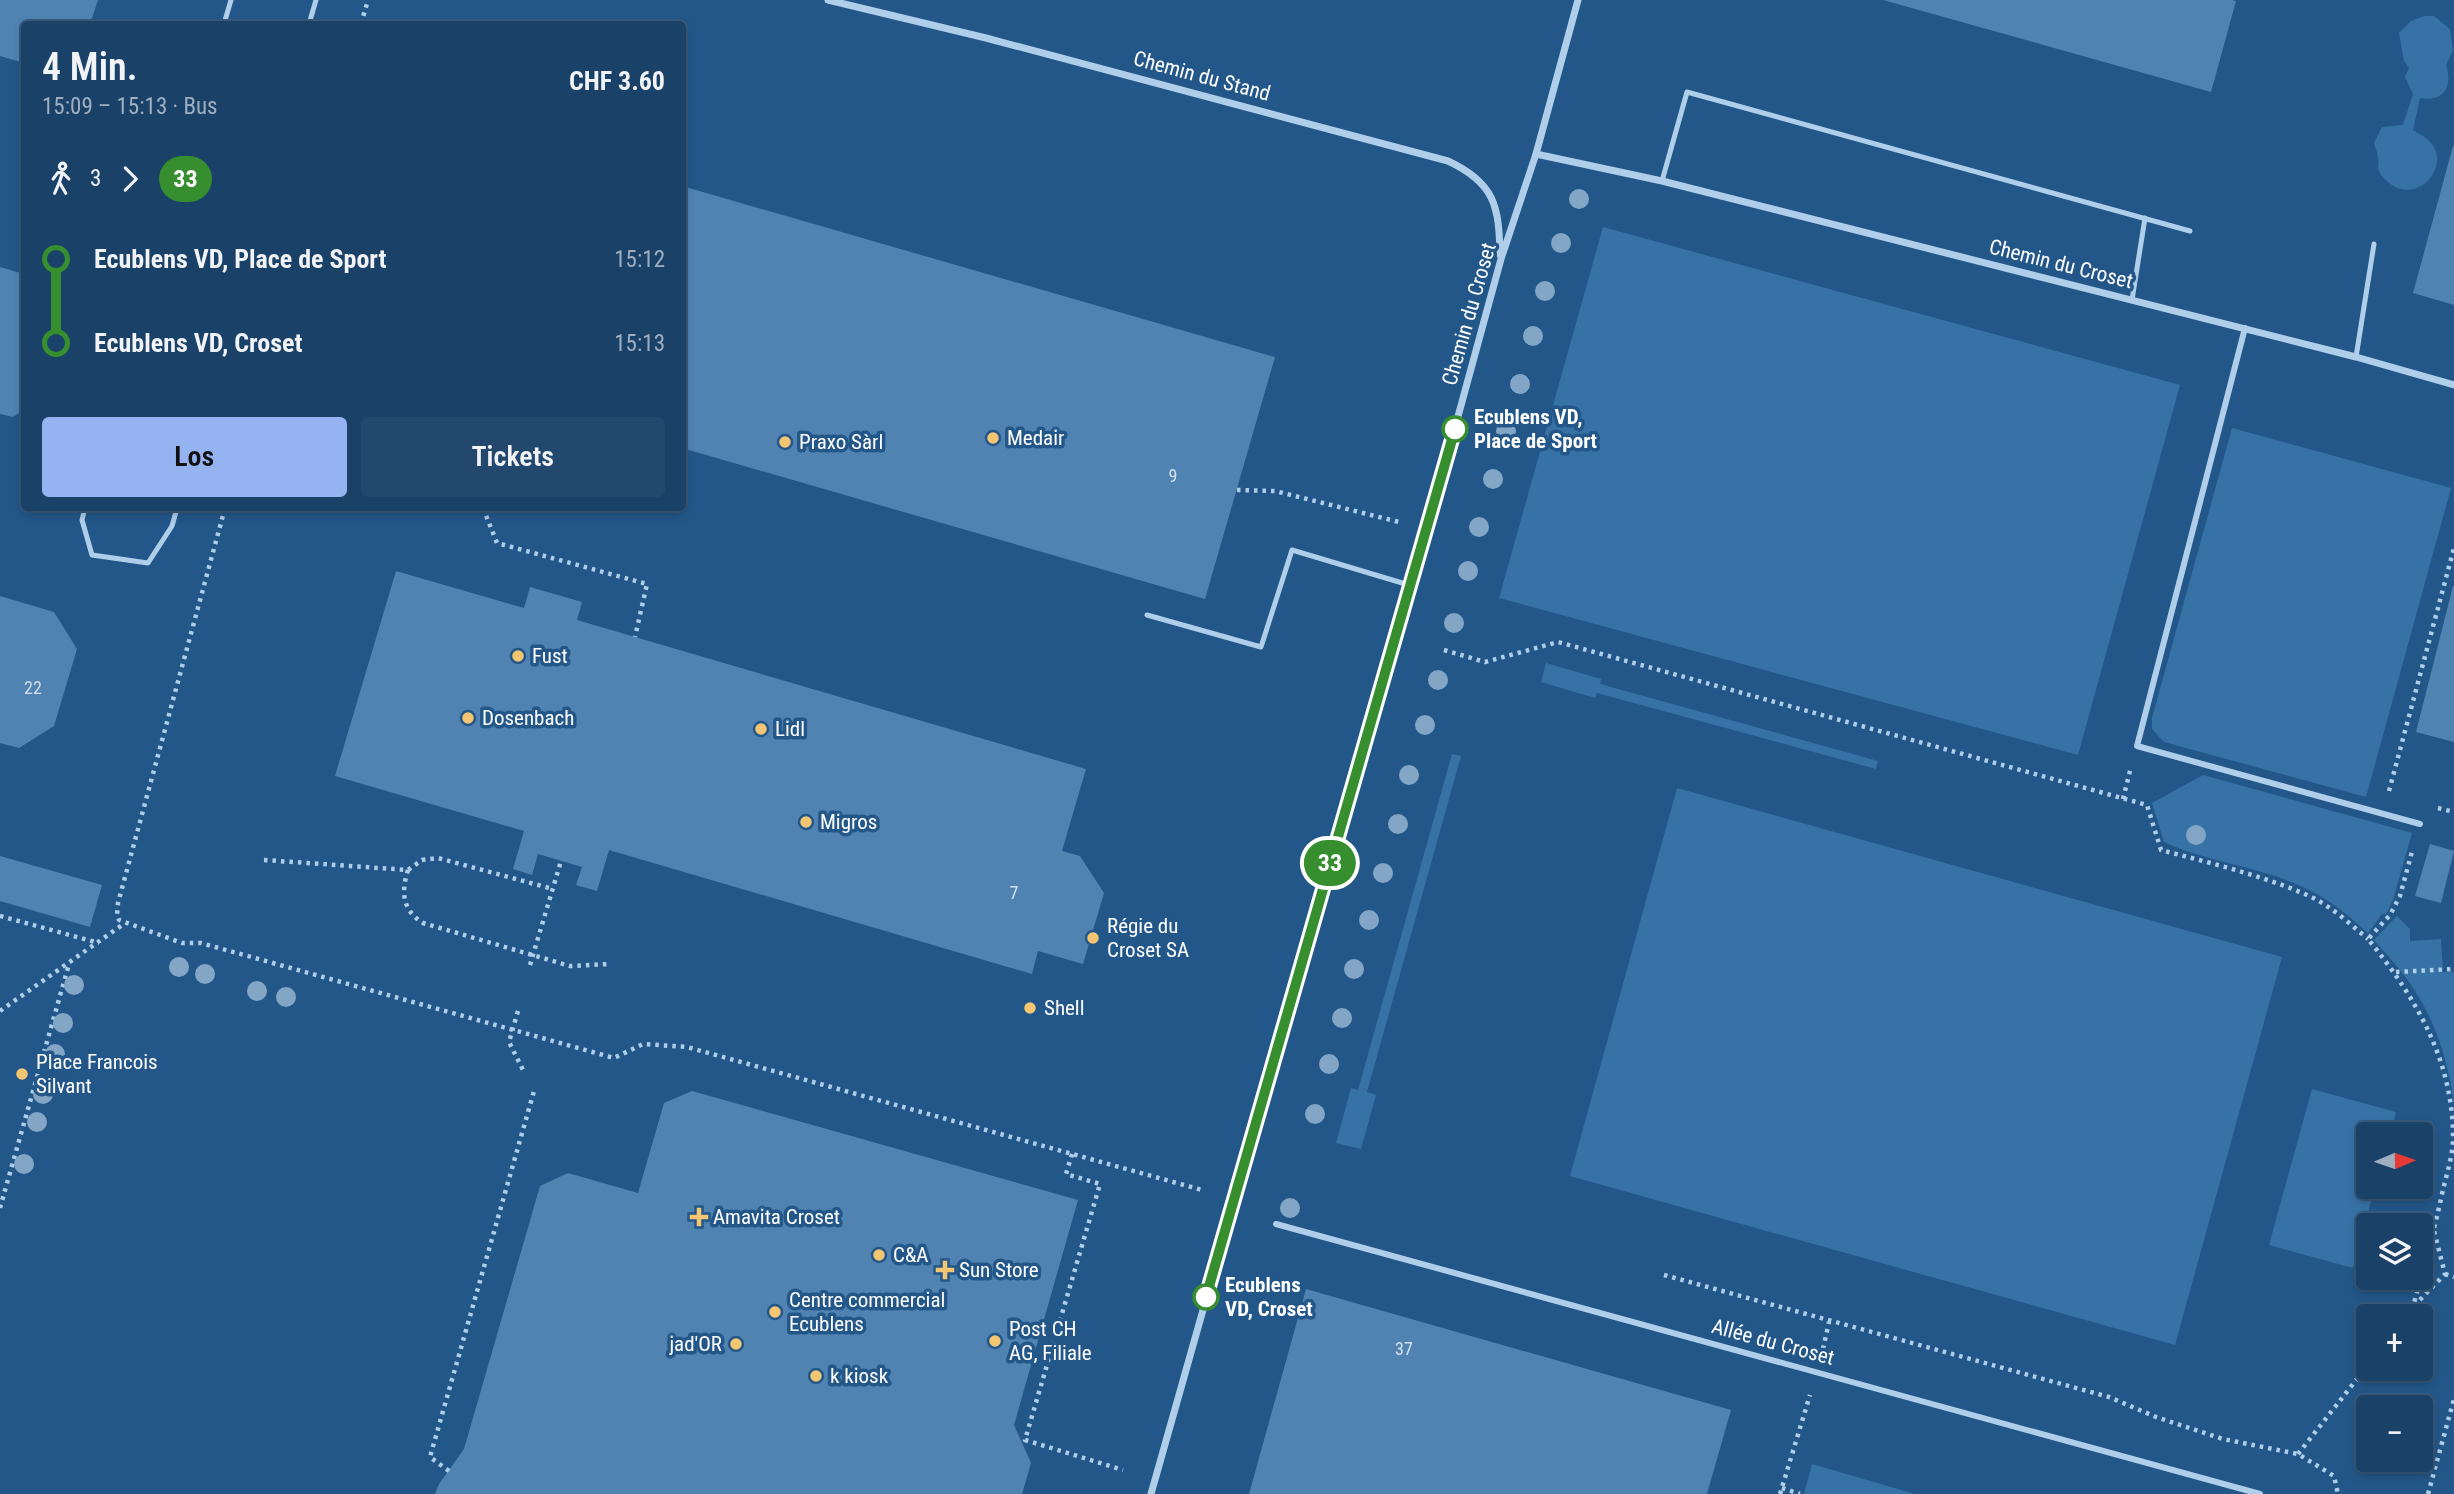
<!DOCTYPE html>
<html lang="de">
<head>
<meta charset="utf-8">
<style>
  :root { --surface:#1a4167; --page:#23486d; --text:#f1f3f6; --muted:#9fafc0; --line:#385a7b; --accent:#95b2f1 }
  body { margin:0; font-family:"Roboto Condensed",sans-serif; background:var(--page); color:var(--text); height:100vh; display:flex; flex-direction:column; font-size:26px; white-space:nowrap }
  * { box-sizing:border-box; margin:0 }
  p { font-size:23px; color:var(--muted) }
  .icon { flex:none; width:38px; height:38px; fill:none; stroke:currentColor; stroke-width:2; stroke-linecap:round; stroke-linejoin:round }
  .map { position:relative; flex:1; overflow:hidden }
  .details { position:absolute; left:21px; top:21px; width:665px; height:490px; display:flex; flex-direction:column; background:var(--surface); border-radius:7px; box-shadow:0 4px 10px #0003,0 0 0 2px var(--line) }
  .details>* { flex:none }
  .badge { padding:0 14px; border-radius:23px; font-size:24px; line-height:46px }
  .needle { width:46px; rotate:88deg }
  .buttons { position:absolute; left:2356px; top:1122px; display:grid; gap:14px }
  .buttons a { display:grid; place-items:center; width:77px; height:77px; border-radius:7px; background:var(--surface); box-shadow:0 4px 10px #0003,0 0 0 2px var(--line); font-size:35px }
  .map>.badge { position:absolute; translate:-50% -50%; box-shadow:0 0 0 4px #fff }
  .legs { display:flex; align-items:center; gap:10px; height:77px; padding:0 21px; font-size:23px }
  .legs p { margin-inline-start:auto }
  .overview { display:flex; align-items:center; justify-content:space-between; height:119px; padding:0 21px }
  h1 { font-size:38px; font-weight:600; line-height:52px }
  .primary-button { display:flex; gap:14px; margin-top:auto; padding:14px 21px }
  .primary-button a { flex:1; height:80px; border-radius:7px; background:var(--accent); color:#111; font-size:28px; font-weight:600; line-height:80px; text-align:center }
  .primary-button a+a { background:var(--page); color:var(--text) }
  ul { padding:0 21px; list-style:none }
  li { display:flex; align-items:center; gap:24px; height:84px; font-size:26px }
  li i { display:grid; place-items:center; width:10px; height:100%; margin:0 9px; background:currentColor }
  li i::after { content:''; width:18px; height:18px; margin:-9px; border:5px solid; border-radius:50%; background:var(--surface) }
  li p { margin-inline-start:auto }
  li:first-child i { background:linear-gradient(#0000 50%,currentColor 0) }
  li:last-child i { background:linear-gradient(currentColor 50%,#0000 0) }
  .map>svg:first-child { display:block }
  .green { fill:#3772a6 }
  .building { fill:#5083b2 }
  .lines { fill:none; stroke-linecap:round; stroke-linejoin:round }
  .path { stroke:#afceea; stroke-width:4.5; stroke-dasharray:3.5 5; stroke-linecap:butt }
  .service { stroke:#afceea; stroke-width:5 }
  .pedestrian { stroke:#afceea; stroke-width:6 }
  .minor { stroke:#afceea; stroke-width:7 }
  .tree { fill:#84a6c6 }
  .line-1-casing { stroke:#fff; stroke-width:16 }
  .line-1 { stroke:#378e2e; stroke-width:10 }
  .stop-1-dot { fill:#fff; stroke:#378e2e; stroke-width:3.5 }
  .poi-dot { fill:#f5c672; stroke:#235789; stroke-width:2.5 }
  .labels { text-anchor:middle; stroke-width:7; stroke-linejoin:round; paint-order:stroke }
  .number-label { font-size:18px; fill:#d3e0ec }
  .street-label { font-size:21px; fill:#fff; stroke:#235789 }
  .stop-label { font-size:21px; font-weight:bold; fill:#fff; stroke:#235789; text-anchor:start }
  .poi-label { font-size:21px; fill:#fff; stroke:#235789; text-anchor:start }
</style>
</head>
<body>
<div class="map">
<svg width="2454" height="1494" viewBox="0 0 2454 1494">
  <rect width="100%" height="100%" fill="#235789"/>
  <g class="green">
    <path d="M2425,16H2434L2450,29L2453,50L2446,65C2453,87 2444,102 2420,98L2413,130C2417,133 2423,135 2427,139C2454,161 2422,204 2392,185C2387,182 2380,175 2378,169C2378,168 2379,159 2378,158C2378,153 2375,148 2374,143L2382,127L2403,125L2413,94L2405,77L2409,68L2404,61L2399,33L2411,21Z"/>
    <polygon points="1603,227 2180,385 2078,755 1499,598"/>
    <polygon points="2232,428 2451,488 2366,797 2164,742 2152,729 2152,718"/>
    <polygon points="1546,663 1601,679 1600,684 1878,761 1876,769 1597,693 1595,698 1541,682"/>
    <polygon points="1452,754 1461,756 1367,1092 1376,1095 1361,1149 1336,1143 1351,1088 1358,1090"/>
    <path d="M2203,775L2412,833L2393,900L2386,914H2382L2368,933C2352,919 2334,903 2315,893C2268,867 2212,864 2164,842L2152,803Z"/>
    <polygon points="1677,788 2282,957 2175,1345 1570,1176"/>
    <path d="M2397,916L2410,929V941L2441,939L2443,972H2454V1104C2449,1065 2437,1025 2415,991C2404,973 2388,956 2374,940Z"/>
    <polygon points="2312,1089 2396,1112 2390,1134 2368,1134 2368,1186 2375,1187 2353,1268 2269,1245"/>
    <polygon points="1812,1464 1915,1494 1804,1494"/>
  </g>
  <g class="building">
    <polygon points="0,0 98,0 90,24 24,24 24,63 0,56"/>
    <polygon points="1883,0 2232,0 2236,1 2211,92"/>
    <polygon points="2453,146 2454,146 2454,305 2413,293"/>
    <polygon points="682,186 1275,357 1205,599 682,448"/>
    <polygon points="0,267 24,274 24,410 13,417 0,414"/>
    <polygon points="396,571 524,608 530,587 582,602 577,620 1086,769 1062,851 1080,856 1104,893 1083,964 1038,951 1032,974 609,850 597,891 576,885 582,867 538,854 532,875 513,869 524,831 335,776"/>
    <polygon points="2453,586 2454,586 2454,742 2416,732"/>
    <polygon points="0,596 54,612 77,649 54,726 19,748 0,743"/>
    <polygon points="2430,844 2454,851 2441,903 2415,896"/>
    <polygon points="0,856 102,885 90,927 0,901"/>
    <polygon points="692,1091 1078,1200 1014,1425 1031,1463 1022,1494 435,1494 439,1484 464,1449 540,1186 568,1173 638,1193 664,1103"/>
    <polygon points="1306,1289 1731,1410 1707,1494 1249,1494"/>
  </g>
  <g class="lines">
    <g class="path">
      <polyline points="361,24 368,0"/>
      <polyline points="1237,490 1275,491 1403,523"/>
      <polyline points="225,508 118,903 117,915 119,920 182,943 201,943 614,1058 643,1044 687,1047 1202,1190"/>
      <polyline points="483,508 497,543 647,584 635,637"/>
      <path d="M1444,650L1485,662L1558,642L2147,805L2161,850C2210,863 2261,875 2307,895C2330,905 2349,923 2368,939"/>
      <polyline points="2389,791 2454,548"/>
      <polyline points="2123,799 2131,767"/>
      <polyline points="2438,808 2454,812"/>
      <polyline points="264,860 408,870 422,860 438,858 553,889"/>
      <path d="M408,870C401,892 402,910 423,923L570,966L610,964"/>
      <polyline points="0,916 99,943"/>
      <polyline points="530,965 561,861"/>
      <polyline points="2396,972 2454,969"/>
      <polyline points="0,1011 125,923"/>
      <polyline points="518,1011 509,1042 523,1070"/>
      <polyline points="1072,1154 1066,1174 1100,1184 1025,1440 1123,1470"/>
      <polyline points="0,1208 69,964"/>
      <polyline points="2445,1274 2454,1277"/>
      <polyline points="1664,1275 2109,1397 2156,1417 2223,1439 2298,1454 2334,1476 2338,1494"/>
      <polyline points="2414,1306 2445,1274 2434,1231"/>
      <path d="M2406,1316L2413,1307C2423,1269 2434,1232 2442,1194C2446,1176 2452,1159 2453,1141C2454,1061 2416,998 2368,939L2390,915L2400,896L2413,848"/>
      <polyline points="1823,1349 1829,1322"/>
      <polyline points="2298,1454 2368,1365"/>
      <polyline points="449,1471 430,1457 534,1091"/>
      <polyline points="1782,1488 1800,1494"/>
      <polyline points="1780,1494 1810,1395"/>
      <polyline points="2428,1494 2454,1399"/>
    </g>
    <g class="service">
      <polyline points="224,24 231,0"/>
      <polyline points="309,24 316,0"/>
      <polyline points="1662,181 1687,92 2190,231"/>
      <polyline points="2132,300 2145,218"/>
      <polyline points="2356,357 2374,244"/>
      <polyline points="85,508 82,520 92,555 148,563 172,526 177,508"/>
      <polyline points="1147,615 1261,647 1292,550 1409,585"/>
    </g>
    <g class="pedestrian">
      <polyline points="2245,328 2137,746 2420,824"/>
      <polyline points="1276,1224 2260,1494"/>
    </g>
    <g class="minor">
      <path d="M828,0L986,38L1448,161C1495,183 1499,206 1500,255"/>
      <polyline points="1536,154 1662,181 2356,357 2454,385"/>
      <polyline points="1151,1494 1350,790 1427,530 1501,259 1536,154 1578,0"/>
    </g>
  </g>
  <g class="tree">
    <circle cx="1579" cy="199" r="10"/>
    <circle cx="1561" cy="243" r="10"/>
    <circle cx="1545" cy="291" r="10"/>
    <circle cx="1533" cy="336" r="10"/>
    <circle cx="1520" cy="384" r="10"/>
    <circle cx="1506" cy="431" r="10"/>
    <circle cx="1493" cy="479" r="10"/>
    <circle cx="1479" cy="527" r="10"/>
    <circle cx="1468" cy="571" r="10"/>
    <circle cx="1454" cy="623" r="10"/>
    <circle cx="1438" cy="680" r="10"/>
    <circle cx="1425" cy="725" r="10"/>
    <circle cx="1409" cy="775" r="10"/>
    <circle cx="1398" cy="824" r="10"/>
    <circle cx="2196" cy="835" r="10"/>
    <circle cx="1383" cy="873" r="10"/>
    <circle cx="1369" cy="920" r="10"/>
    <circle cx="179" cy="967" r="10"/>
    <circle cx="1354" cy="969" r="10"/>
    <circle cx="205" cy="974" r="10"/>
    <circle cx="74" cy="985" r="10"/>
    <circle cx="257" cy="991" r="10"/>
    <circle cx="286" cy="997" r="10"/>
    <circle cx="1342" cy="1018" r="10"/>
    <circle cx="63" cy="1023" r="10"/>
    <circle cx="55" cy="1054" r="10"/>
    <circle cx="1329" cy="1064" r="10"/>
    <circle cx="43" cy="1094" r="10"/>
    <circle cx="1315" cy="1114" r="10"/>
    <circle cx="37" cy="1122" r="10"/>
    <circle cx="24" cy="1164" r="10"/>
    <circle cx="1290" cy="1208" r="10"/>
  </g>
  <g class="lines">
    <defs>
      <polyline id="line-1" points="1206,1297 1455,429"/>
    </defs>
    <use href="#line-1" class="line-1-casing"/>
    <use href="#line-1" class="line-1"/>
  </g>
  <g class="stop-1-dot">
    <circle cx="1455" cy="429" r="12"/>
    <circle cx="1206" cy="1297" r="12"/>
  </g>
  <g class="poi-dot">
    <circle cx="993" cy="438" r="7"/>
    <circle cx="785" cy="442" r="7"/>
    <circle cx="518" cy="656" r="7"/>
    <circle cx="468" cy="718" r="7"/>
    <circle cx="761" cy="729" r="7"/>
    <circle cx="806" cy="822" r="7"/>
    <circle cx="1093" cy="938" r="7"/>
    <circle cx="1030" cy="1008" r="7"/>
    <circle cx="22" cy="1074" r="7"/>
    <path d="M695.5 1206.5h7v7h7v7h-7v7h-7v-7h-7v-7h7z"/>
    <circle cx="879" cy="1255" r="7"/>
    <path d="M941.5 1259.5h7v7h7v7h-7v7h-7v-7h-7v-7h7z"/>
    <circle cx="775" cy="1312" r="7"/>
    <circle cx="995" cy="1341" r="7"/>
    <circle cx="736" cy="1344" r="7"/>
    <circle cx="816" cy="1376" r="7"/>
  </g>
  <g class="labels">
    <g class="number-label">
      <text x="1173" y="482">9</text>
      <text x="33" y="694">22</text>
      <text x="1014" y="899">7</text>
      <text x="1404" y="1355">37</text>
    </g>
    <g class="street-label">
      <text transform="translate(1202 76) rotate(15)" y="7">Chemin du Stand</text>
      <text transform="translate(2061 264) rotate(14)" y="7">Chemin du Croset</text>
      <text transform="translate(1469 314) rotate(-74)" y="7">Chemin du Croset</text>
      <text transform="translate(1773 1342) rotate(15)" y="7">Allée du Croset</text>
    </g>
    <g class="stop-label">
      <text x="1474" y="424">Ecublens VD,<tspan x="1474" dy="24">Place de Sport</tspan></text>
      <text x="1225" y="1292">Ecublens<tspan x="1225" dy="24">VD, Croset</tspan></text>
    </g>
    <g class="poi-label">
      <text x="1007" y="445">Medair</text>
      <text x="799" y="449">Praxo Sàrl</text>
      <text x="532" y="663">Fust</text>
      <text x="482" y="725">Dosenbach</text>
      <text x="775" y="736">Lidl</text>
      <text x="820" y="829">Migros</text>
      <text x="1107" y="933">Régie du<tspan x="1107" dy="24">Croset SA</tspan></text>
      <text x="1044" y="1015">Shell</text>
      <text x="36" y="1069">Place Francois<tspan x="36" dy="24">Silvant</tspan></text>
      <text x="713" y="1224">Amavita Croset</text>
      <text x="893" y="1262">C&amp;A</text>
      <text x="959" y="1277">Sun Store</text>
      <text x="789" y="1307">Centre commercial<tspan x="789" dy="24">Ecublens</tspan></text>
      <text x="1009" y="1336">Post CH<tspan x="1009" dy="24">AG, Filiale</tspan></text>
      <text x="722" y="1351" text-anchor="end">jad'OR</text>
      <text x="830" y="1383">k kiosk</text>
    </g>
  </g>
</svg>
<div class="buttons">
<a><svg class="needle" viewBox="-14 -14 28 28"><path d="M0-13l5 13h-10z" fill="#e53935"/><path d="M0 13l5-13h-10z" fill="#9fafc0"/></svg></a>
<a><svg class="icon" aria-label="layers" viewBox="0 0 24 24"><path d="M12 4l9 5-9 5-9-5zM3 14l9 5 9-5"/></svg></a>
<a>+</a>
<a>−</a>
</div>
<b class="badge" style="left:1330px;top:863px;background:#378e2e;color:#fff">33</b>
<section class="details">
<div class="overview"><div><h1>4 Min.</h1><p>15:09 – 15:13 · Bus</p></div><b>CHF 3.60</b></div>
<div class="legs"><svg class="icon" aria-label="walk" viewBox="0 0 24 24"><circle cx="13" cy="4" r="2"/><path d="M13 8l-2 6 4 7M11 14l-3 7M7 12l3-4h3l4 4"/></svg>3<svg class="icon" aria-label="forward" viewBox="0 0 24 24"><path d="M9 5l7 7-7 7"/></svg><b class="badge" style="background:#378e2e;color:#fff">33</b></div>
<ul>
<li><i style="color:#378e2e"></i><b>Ecublens VD, Place de Sport</b><p>15:12</p></li>
<li><i style="color:#378e2e"></i><b>Ecublens VD, Croset</b><p>15:13</p></li>
</ul>
<div class="primary-button"><a>Los</a><a>Tickets</a></div>
</section>
</div>
</body>
</html>
